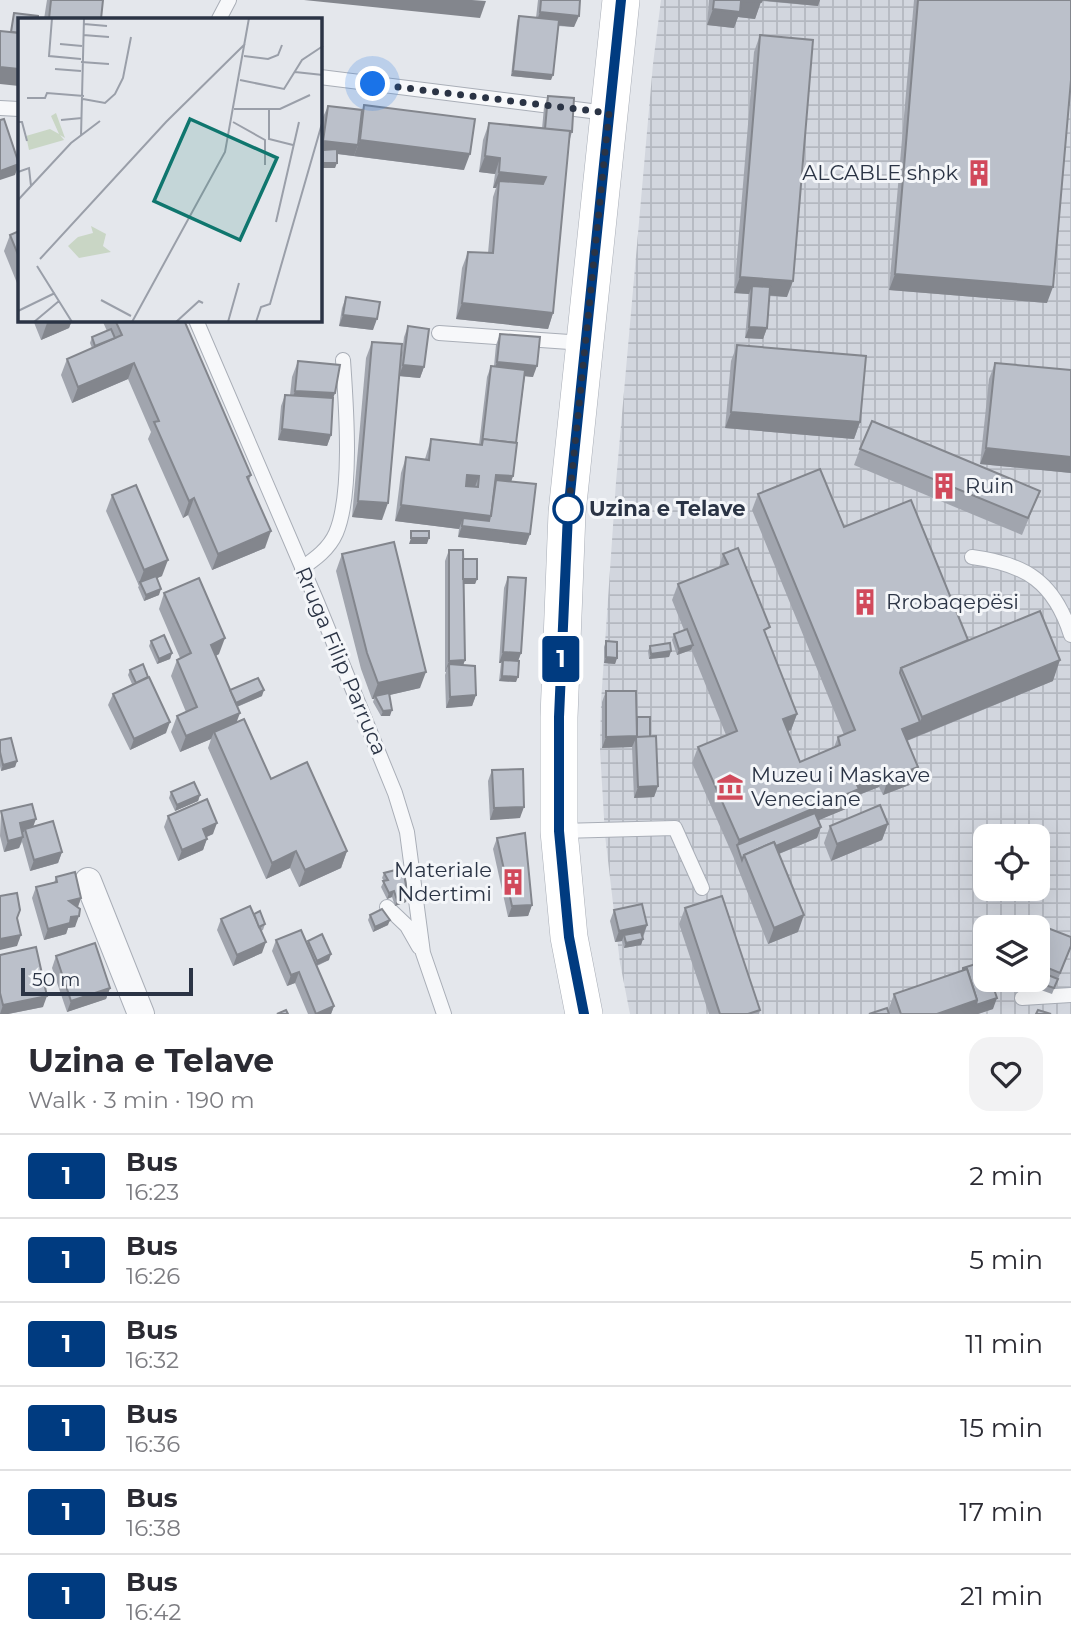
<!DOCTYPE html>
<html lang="en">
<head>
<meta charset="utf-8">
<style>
  :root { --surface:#fff; --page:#f2f2f3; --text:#2b2b33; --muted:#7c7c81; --line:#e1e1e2 }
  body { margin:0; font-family:Montserrat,sans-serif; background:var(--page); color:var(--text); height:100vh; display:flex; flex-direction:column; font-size:26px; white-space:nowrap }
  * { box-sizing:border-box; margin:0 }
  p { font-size:23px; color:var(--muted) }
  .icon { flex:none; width:38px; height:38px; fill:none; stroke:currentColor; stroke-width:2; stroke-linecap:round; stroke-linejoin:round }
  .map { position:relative; height:1014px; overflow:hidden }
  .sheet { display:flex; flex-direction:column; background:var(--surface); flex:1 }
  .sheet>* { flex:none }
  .badge { padding:0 14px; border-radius:5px; font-size:24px; line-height:46px }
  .controls { position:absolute; left:973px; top:824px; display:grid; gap:14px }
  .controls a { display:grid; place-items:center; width:77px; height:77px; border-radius:14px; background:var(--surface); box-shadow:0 7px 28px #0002; font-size:35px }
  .scale { position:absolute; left:21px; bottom:18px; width:172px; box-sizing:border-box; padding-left:7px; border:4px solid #2b3445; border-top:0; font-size:19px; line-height:24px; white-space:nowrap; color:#2b3445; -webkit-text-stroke:5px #f4f6f9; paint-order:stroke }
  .you { position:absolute; width:35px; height:35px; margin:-18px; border:5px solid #fff; border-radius:50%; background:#1a73e8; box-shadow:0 0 0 10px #1a73e833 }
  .map>.badge { position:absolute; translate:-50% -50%; box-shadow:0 0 0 4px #fff }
  .round { display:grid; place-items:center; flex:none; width:74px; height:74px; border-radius:21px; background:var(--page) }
  .head { display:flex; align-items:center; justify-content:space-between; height:119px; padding:0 28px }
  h1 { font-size:33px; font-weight:700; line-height:52px }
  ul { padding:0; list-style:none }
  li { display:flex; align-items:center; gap:21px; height:84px; padding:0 28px; border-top:2px solid var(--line) }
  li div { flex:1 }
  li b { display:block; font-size:26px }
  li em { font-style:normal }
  li .badge { min-width:77px; font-weight:700; text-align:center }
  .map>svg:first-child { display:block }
  .industrial { fill:url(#industrial-grid); fill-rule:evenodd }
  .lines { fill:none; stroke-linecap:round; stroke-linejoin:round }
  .service-casing { stroke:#a9aeb7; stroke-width:16 }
  .minor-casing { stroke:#a9aeb7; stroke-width:28 }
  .secondary-casing { stroke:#a9aeb7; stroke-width:38 }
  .service { stroke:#f7f8fa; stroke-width:14 }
  .minor { stroke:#f7f8fa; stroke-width:26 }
  .secondary { stroke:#fff; stroke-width:37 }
  .wall { fill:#a1a5ae }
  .shaded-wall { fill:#83868d }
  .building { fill:#bbc0ca; stroke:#83868d; stroke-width:2; fill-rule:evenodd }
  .line-casing { stroke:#fff; stroke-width:16 }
  .line { stroke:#003b80; stroke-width:10 }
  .walk { stroke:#2b3445; stroke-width:7; stroke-dasharray:0 12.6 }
  .stop-dot { fill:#fff; stroke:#003b80; stroke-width:3.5 }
  .labels { text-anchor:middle; stroke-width:6; stroke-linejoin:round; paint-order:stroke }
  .poi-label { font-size:21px; fill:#2b3445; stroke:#f4f6f9; text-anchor:start }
  .stop-label { font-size:21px; font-weight:bold; fill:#2b3445; stroke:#f4f6f9; text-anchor:start }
  .street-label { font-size:21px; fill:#2b3445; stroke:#f4f6f9 }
  .inset-road { fill:none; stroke:#9a9fa9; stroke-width:2 }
  .view { fill:#0f766e; fill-opacity:0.15; stroke:#0f766e; stroke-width:3.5 }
  .inset-edge { fill:none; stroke:#2b3445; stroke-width:3.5 }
</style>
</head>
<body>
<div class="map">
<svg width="1071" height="1014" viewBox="0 0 1071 1014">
  <defs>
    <pattern id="industrial-grid" width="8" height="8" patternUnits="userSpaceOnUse" patternTransform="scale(1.75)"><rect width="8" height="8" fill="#d2d6de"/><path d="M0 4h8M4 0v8" fill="none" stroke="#b4b8c0"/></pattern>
  </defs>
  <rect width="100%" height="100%" fill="#e4e7ec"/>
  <path class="industrial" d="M661,0H1071V1014H630L620,963L605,835L600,750L601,702L616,482L653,64ZM985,836H1038V889H985ZM985,928H1038V980H985Z"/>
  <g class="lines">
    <defs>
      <g id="service">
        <polyline points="219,19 229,0"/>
        <polyline points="320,77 607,113"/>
        <polyline points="0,108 19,109"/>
        <polyline points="196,320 317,602 395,793 407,832 423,953 444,1014"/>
        <polyline points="439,333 584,343"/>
        <path d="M972,557C1026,564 1054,582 1071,635"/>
        <path d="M302,568C315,559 329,549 336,533C353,493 346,404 343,360"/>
        <polyline points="560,831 675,828 702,888"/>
        <polyline points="387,907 407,926 419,947"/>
        <polyline points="1022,998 1071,995"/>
      </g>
      <polyline id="minor" points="88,881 141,1014"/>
      <polyline id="secondary" points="584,1014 569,937 559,831 559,717 567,513 621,0"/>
    </defs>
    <use href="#service" class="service-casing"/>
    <use href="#minor" class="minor-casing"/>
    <use href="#secondary" class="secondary-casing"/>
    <use href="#service" class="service"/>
    <use href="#minor" class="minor"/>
    <use href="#secondary" class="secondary"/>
  </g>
  <g class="wall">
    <polygon points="47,0 103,0 101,19 44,19"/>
    <polygon points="538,0 580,0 574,27 558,26 551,80 511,76 517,21 519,16 536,18"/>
    <polygon points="709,0 820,0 818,6 761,1 755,19 738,17 734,28 707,25"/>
    <polygon points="914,0 1071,0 1047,303 889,290"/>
    <polygon points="760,35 787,297 769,296 767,328 763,339 745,338 749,294 734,293 754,52"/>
    <polygon points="548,96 572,132 569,142 553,313 548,329 456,319 462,268 468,252 488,253 493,197 496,188 493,188 495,174 479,172 483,140 489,123 542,129 544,107"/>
    <polygon points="364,105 464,170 337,154 335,168 321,168 321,155 322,152 320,152 320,141 323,117 328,106 362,111"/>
    <polygon points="19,231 19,288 4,251 10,235"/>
    <polygon points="346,297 373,330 339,326 342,308"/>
    <polygon points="33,320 72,320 69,328 41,340"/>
    <polygon points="102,320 184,320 251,475 249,481 265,548 212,570 188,515 183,518 148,439 151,432 128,379 72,403 61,375 67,359 92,348 90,343 92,337 107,331"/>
    <polygon points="408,326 424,367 420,378 399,376 404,337"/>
    <polygon points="500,334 533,377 525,376 516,443 513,476 511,482 530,534 526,545 458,537 459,529 395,521 401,473 406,457 425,459 431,439 479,445 487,377 491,366 494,366 496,345"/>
    <polygon points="372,342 382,520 352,517 366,358"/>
    <polygon points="737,345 860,422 854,439 725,428 731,361"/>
    <polygon points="298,361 335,393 333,398 331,435 327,446 278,440 281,406 285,395 290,395 292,377"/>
    <polygon points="995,363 1071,370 1071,473 980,464 989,379"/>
    <polygon points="860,449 1040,491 1022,535 854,465"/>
    <polygon points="758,494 844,527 968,640 1053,681 907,741 912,784 883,795 879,787 856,796 853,806 818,820 821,827 817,838 779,854 798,932 768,944 733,856 692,763 698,747 726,735 691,649 691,650 677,655 672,640 674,634 684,630 672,600 678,584 719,567 723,554 766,636 797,714 791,730 788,731 800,762 834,747 838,737 844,735 752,510"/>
    <polygon points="112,495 162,576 157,578 159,595 144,601 138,587 139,586 106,511"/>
    <polygon points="449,550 463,559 477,579 475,584 463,584 465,660 463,665 476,695 472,706 446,708 445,675 446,672 445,672 445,561"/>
    <polygon points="342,554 420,688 389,695 390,716 381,716 373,702 374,699 372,699 361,669 336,571"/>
    <polygon points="508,577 521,653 518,661 516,682 499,681 501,663 499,663 504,588"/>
    <polygon points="164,593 219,654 216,656 230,690 262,696 237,707 237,722 271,779 347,851 341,868 299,887 290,868 266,879 208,748 211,739 180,752 171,732 177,716 186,712 171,676 177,660 180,658 159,609"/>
    <polygon points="151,641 172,653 170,659 157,664 149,646"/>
    <polygon points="606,641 617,658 615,664 604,663 604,647"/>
    <polygon points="650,646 671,651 669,657 649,659 648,651"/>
    <polygon points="130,670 166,733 130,750 108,705 113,694 132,684 128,675"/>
    <polygon points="606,691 637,718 650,737 658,786 654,797 634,798 632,747 602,748 602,702"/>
    <polygon points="0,740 17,761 15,767 1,771 0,766"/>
    <polygon points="492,770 520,818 490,820 488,781"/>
    <polygon points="171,792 200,795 198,801 175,811 169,798"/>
    <polygon points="1,811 33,826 62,852 58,863 30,871 22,842 19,848 4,852 0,836"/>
    <polygon points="168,816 213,834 207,837 203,850 178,861 164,827"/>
    <polygon points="888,824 882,840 831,861 824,843 830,826"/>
    <polygon points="497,838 532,905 528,916 508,917 493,849"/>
    <polygon points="384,873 406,902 395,906 392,897 387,899 381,887 384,881 382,878"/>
    <polygon points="56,877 81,898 78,907 75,927 68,928 66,934 44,940 32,898 36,887 54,883"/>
    <polygon points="685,908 760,1010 759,1014 709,1014 679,924"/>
    <polygon points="614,910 647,925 641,945 624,948 622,941 615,942 610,921"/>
    <polygon points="254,914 265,924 263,930 261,931 262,953 233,966 217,930 221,919"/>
    <polygon points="370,915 388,925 373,932 368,920"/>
    <polygon points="276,940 307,943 308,941 329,960 317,966 334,1006 331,1014 308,1014 295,983 287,986 272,951"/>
    <polygon points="1038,945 1071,947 1052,994 1024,984 1025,980 1038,980"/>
    <polygon points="0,955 43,1007 8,1014 0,1014"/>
    <polygon points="56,956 110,988 106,999 67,1012 52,968"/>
    <polygon points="963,968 993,1009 978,1014 889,1014 888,1011 894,994 962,971"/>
  </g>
  <g class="shaded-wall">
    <polygon points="304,0 472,0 486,1 480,18"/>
    <polygon points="758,0 820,0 818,6"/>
    <polygon points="741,1 761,2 755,19 738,17 734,28 707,25 713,9"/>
    <polygon points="540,12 579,16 574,27 536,23"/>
    <polygon points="0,67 19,69 19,86 0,84"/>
    <polygon points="513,71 553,75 551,80 511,76"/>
    <polygon points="360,140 470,154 464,170 354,156"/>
    <polygon points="323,141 358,145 354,156 323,152 323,150 322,152 320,152 320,148"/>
    <polygon points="485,156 500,158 495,174 479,172"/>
    <polygon points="323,163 337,163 335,168 321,168"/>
    <polygon points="19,164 15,175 0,180 0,171"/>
    <polygon points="499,172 546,177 540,193 499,181 496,188 493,188"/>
    <polygon points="895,274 1053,287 1047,303 889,290"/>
    <polygon points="740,277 793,281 787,297 752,294 752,286 749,294 734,293"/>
    <polygon points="462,303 553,313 548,329 456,319"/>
    <polygon points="343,315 377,319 373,330 339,326"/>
    <polygon points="54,320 72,320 69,328 41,340 47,323"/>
    <polygon points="749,327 767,328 763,339 745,338"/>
    <polygon points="497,362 537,366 533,377 493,373"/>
    <polygon points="134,363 128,379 72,403 78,387"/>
    <polygon points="403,365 424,367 420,378 399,376"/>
    <polygon points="295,391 335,393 329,409 289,407"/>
    <polygon points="731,412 860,422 854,439 725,428"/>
    <polygon points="282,429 331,435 327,446 278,440"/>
    <polygon points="986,448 1071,457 1071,473 980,464"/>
    <polygon points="467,475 479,476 473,492 461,491"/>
    <polygon points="496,475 513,476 507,493 495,480"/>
    <polygon points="194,498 188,515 183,518 189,501"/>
    <polygon points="358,501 388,503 382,520 352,517"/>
    <polygon points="401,505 491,516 530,534 526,545 458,537 462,526 463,518 459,529 395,521"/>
    <polygon points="271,531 265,548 212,570 218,554"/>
    <polygon points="411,538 429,538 427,544 409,544"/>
    <polygon points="168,560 162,576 142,585 140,582 138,586 144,570"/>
    <polygon points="463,579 477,579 475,584 461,584"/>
    <polygon points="161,589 159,595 144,601 146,595"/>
    <polygon points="225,638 219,654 205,661 211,645"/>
    <polygon points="693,645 691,650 677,655 679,649"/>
    <polygon points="671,651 669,657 649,659 651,654"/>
    <polygon points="503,652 521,653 517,664 503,660 501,663 499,663"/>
    <polygon points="172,653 170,659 157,664 159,659"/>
    <polygon points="606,657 617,658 615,664 604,663"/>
    <polygon points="465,660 461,671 449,664 445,672 449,661"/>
    <polygon points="1060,660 1053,681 896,745 902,729 920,722 922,717"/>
    <polygon points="426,672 420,688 377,698 375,696 374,699 372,699 378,683"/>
    <polygon points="502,676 518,677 516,682 499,681"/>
    <polygon points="264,690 262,696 229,710 232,705"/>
    <polygon points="476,695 472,706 446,708 450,697"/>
    <polygon points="392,710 390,716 381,716 383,711"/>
    <polygon points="240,713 234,729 214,732 211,739 180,752 186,736"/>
    <polygon points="797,714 791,730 777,735 783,719"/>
    <polygon points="170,722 166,733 130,750 134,739"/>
    <polygon points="637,736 632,747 602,748 606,737"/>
    <polygon points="17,761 15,767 1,771 3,765"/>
    <polygon points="918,767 912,784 883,795 888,779"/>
    <polygon points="885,771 879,787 856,796 853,806 740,853 737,845 739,840 856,783"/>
    <polygon points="658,786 654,797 634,798 638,787"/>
    <polygon points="200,795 198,801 175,811 177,805"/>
    <polygon points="524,807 520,818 490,820 494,808"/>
    <polygon points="36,819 32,830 25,829 24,832 16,834 20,823"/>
    <polygon points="217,823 213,834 199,840 203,829"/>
    <polygon points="888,824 882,840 831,861 837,844"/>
    <polygon points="821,827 817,838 749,866 746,858"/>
    <polygon points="23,837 19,848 4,852 8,841"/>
    <polygon points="207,839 203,850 178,861 182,850"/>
    <polygon points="296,851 290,868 266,879 272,863"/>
    <polygon points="347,851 341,868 299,887 305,870"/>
    <polygon points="62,852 58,863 30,871 34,860"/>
    <polygon points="394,891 392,897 387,899 389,893"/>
    <polygon points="408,897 406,902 395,906 397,900"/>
    <polygon points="81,898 77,909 69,901"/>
    <polygon points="532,905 528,916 508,917 512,906"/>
    <polygon points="804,915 798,932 768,944 774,928"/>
    <polygon points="79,916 75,927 68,928 66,934 44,940 48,929 71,917"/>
    <polygon points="390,920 388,925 373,932 375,927"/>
    <polygon points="647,925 643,936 624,935 622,941 615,942 619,931"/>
    <polygon points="21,935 17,946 0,950 0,939"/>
    <polygon points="643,939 641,945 624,948 626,943"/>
    <polygon points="266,942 262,953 233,966 237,955"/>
    <polygon points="331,954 329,960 315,966 317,961"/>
    <polygon points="299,972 295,983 287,986 291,975"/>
    <polygon points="110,988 106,999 67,1012 71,1001"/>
    <polygon points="47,996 43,1007 8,1014 0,1014 3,1005"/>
    <polygon points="997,998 993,1009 978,1014 937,1014 977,1000"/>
    <polygon points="334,1006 331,1014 316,1014"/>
  </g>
  <g class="building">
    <polygon points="51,0 103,0 101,19 49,19"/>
    <polygon points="541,0 580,0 579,16 540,12"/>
    <polygon points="714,0 762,0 761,2 741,1 740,12 713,9"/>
    <polygon points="918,0 1071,0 1071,80 1053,287 895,274"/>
    <polygon points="14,13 38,16 38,19 19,19 19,33 11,32"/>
    <polygon points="519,16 559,20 553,75 513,71"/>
    <polygon points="0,31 19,33 19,69 0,67"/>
    <polygon points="760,35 813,40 793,281 740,277"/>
    <polygon points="548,96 574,98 572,132 545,129"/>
    <polygon points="364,105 475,119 470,154 360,140"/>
    <polygon points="328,106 362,110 358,145 323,141"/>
    <polygon points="4,119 19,164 0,171 0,120"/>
    <polygon points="489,123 570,131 553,313 462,303 468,252 493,253 499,181 543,184 546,177 499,172 500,158 485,156"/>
    <polygon points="337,149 337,163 323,163 323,150"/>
    <polygon points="19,231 19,257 10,235"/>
    <polygon points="752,286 770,287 767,328 749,327"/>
    <polygon points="346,297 380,302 377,319 343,315"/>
    <polygon points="115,320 184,320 251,475 247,477 271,531 218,554 194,498 189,501 154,422 159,421 134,363 78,387 67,359 122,335"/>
    <polygon points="408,326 429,329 424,367 403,365"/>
    <polygon points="111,329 115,338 95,346 92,337"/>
    <polygon points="500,334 540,337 537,366 497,362"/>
    <polygon points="372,342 402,344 388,503 358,501"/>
    <polygon points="737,345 866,356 860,422 731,412"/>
    <polygon points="298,361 340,365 335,393 295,391"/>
    <polygon points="995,363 1071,370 1071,457 986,448"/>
    <polygon points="491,366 525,370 516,443 483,439 482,444"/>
    <polygon points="285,395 333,398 331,435 282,429"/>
    <polygon points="872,421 1040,491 1028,518 860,449"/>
    <path d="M431,439L482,445L483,439L517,443L513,476L496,475L491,516L401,505L406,457L429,460ZM467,475L479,476L478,487L466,486Z"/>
    <polygon points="820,469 844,527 911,500 968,640 901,668 900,673 920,722 902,729 918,767 888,779 885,771 856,783 859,789 739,840 698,747 737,731 678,584 728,564 723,554 738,548 770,627 764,630 797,714 783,719 800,762 840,745 838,737 855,730 758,494"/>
    <polygon points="496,480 536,484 530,534 462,526 463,518 489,521 490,516 491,516"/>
    <polygon points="136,485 168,560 144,570 112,495"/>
    <rect x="411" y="531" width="18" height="7"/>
    <polygon points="394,542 426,672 378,683 367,653 342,554"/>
    <polygon points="449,550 463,550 465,660 449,661"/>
    <rect x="463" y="559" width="14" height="20"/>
    <polygon points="156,576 161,589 146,595 140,582"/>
    <polygon points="508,577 526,578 521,653 503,652"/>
    <polygon points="199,578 225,638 211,645 240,713 186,736 177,716 197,707 177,660 191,653 164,593"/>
    <polygon points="1040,611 1060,660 922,717 901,668"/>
    <polygon points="687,629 693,645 679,649 674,634"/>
    <polygon points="164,635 172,653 159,659 151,641"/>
    <polygon points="606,641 617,642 617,658 606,657"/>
    <polygon points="670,643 671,651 651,654 650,646"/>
    <polygon points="503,660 519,661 518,677 502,676"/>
    <polygon points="143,664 148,677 136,683 130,670"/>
    <polygon points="449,664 475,666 476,695 450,697"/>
    <polygon points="149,677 170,722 134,739 113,694"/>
    <polygon points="258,678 264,690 236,703 230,690"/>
    <polygon points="606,691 636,691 637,736 606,737"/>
    <polygon points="389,693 392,710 383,711 375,696"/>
    <rect x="637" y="717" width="13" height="20"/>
    <polygon points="244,719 271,779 307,762 347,851 305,870 296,851 272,863 214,732"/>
    <polygon points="656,736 658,786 638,787 636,737"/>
    <polygon points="11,738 17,761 3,765 0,752 0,740"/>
    <polygon points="523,769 524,807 494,808 492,770"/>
    <polygon points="194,782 200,795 177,805 171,792"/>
    <polygon points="207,799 217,823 203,829 207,839 182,850 168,816"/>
    <polygon points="32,804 36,819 20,823 23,837 8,841 1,811"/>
    <polygon points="880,805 888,824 837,844 830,826"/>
    <polygon points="815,813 821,827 776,846 774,842 744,855 742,860 737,845"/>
    <polygon points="53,821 62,852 34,860 25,829"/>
    <polygon points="525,833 532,905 512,906 497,838"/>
    <polygon points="774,842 804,915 774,928 744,855"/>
    <polygon points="403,868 408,897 397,900 394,891 389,893 383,881 388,880 384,873"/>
    <polygon points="75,872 81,898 69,901 80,909 79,916 71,917 70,923 48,929 36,887 57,882 56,877"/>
    <polygon points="17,893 20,910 17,918 21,935 0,939 0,896"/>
    <polygon points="722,896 760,1010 748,1014 720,1014 685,908"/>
    <polygon points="642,904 647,925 619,931 614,910"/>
    <polygon points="250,906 266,942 237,955 221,919"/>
    <polygon points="382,909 390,920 375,927 370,915"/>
    <polygon points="260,911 265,924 259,927 254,914"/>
    <polygon points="1045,927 1071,937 1071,946 1060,973 1038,964 1038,945"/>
    <polygon points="301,930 334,1006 316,1014 299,972 291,975 276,940"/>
    <polygon points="641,932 643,939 626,943 624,935"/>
    <polygon points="322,934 331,954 317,961 308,941"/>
    <polygon points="95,943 110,988 71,1001 56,956"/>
    <polygon points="36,947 47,996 3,1005 0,993 0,955"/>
    <polygon points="985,961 985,980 991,980 997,998 976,1005 977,1000 967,969 963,970 963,968"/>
    <polygon points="967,969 977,1000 937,1014 901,1014 894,994"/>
    <polygon points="1038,971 1058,979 1054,988 1030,980 1038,980"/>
    <polygon points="887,1008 889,1014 869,1014"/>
    <polygon points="286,1010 288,1014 277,1014"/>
    <polygon points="1038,1010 1051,1014 1036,1014"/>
  </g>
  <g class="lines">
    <defs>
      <polyline id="line" points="584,1014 569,937 559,831 559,717 568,513 621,0"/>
    </defs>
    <use href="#line" class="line-casing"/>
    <use href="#line" class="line"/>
    <polyline class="walk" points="373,84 609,113 568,513 568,509"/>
  </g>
  <defs>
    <symbol id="building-bare" viewBox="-9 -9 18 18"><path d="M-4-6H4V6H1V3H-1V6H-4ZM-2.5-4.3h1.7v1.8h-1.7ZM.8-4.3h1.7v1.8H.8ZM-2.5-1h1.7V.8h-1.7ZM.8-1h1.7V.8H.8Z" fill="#d1495b" stroke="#f4f6f9" stroke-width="2.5" paint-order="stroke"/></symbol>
    <symbol id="museum-bare" viewBox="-9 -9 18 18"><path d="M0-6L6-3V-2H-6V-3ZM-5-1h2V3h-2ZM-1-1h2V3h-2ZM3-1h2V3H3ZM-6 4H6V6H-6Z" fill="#d1495b" stroke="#f4f6f9" stroke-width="2.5" paint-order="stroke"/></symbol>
  </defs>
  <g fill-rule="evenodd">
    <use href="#building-bare" x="960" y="154" width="38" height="38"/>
    <use href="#building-bare" x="925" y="467" width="38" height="38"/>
    <use href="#building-bare" x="846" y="583" width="38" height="38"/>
    <use href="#museum-bare" x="711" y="768" width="38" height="38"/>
    <use href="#building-bare" x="494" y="863" width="38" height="38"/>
  </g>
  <circle class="stop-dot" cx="568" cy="509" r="14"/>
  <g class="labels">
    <g class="poi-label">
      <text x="958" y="180" text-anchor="end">ALCABLE shpk</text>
      <text x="965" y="493">Ruin</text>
      <text x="886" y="609">Rrobaqepësi</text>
      <text x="751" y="782">Muzeu i Maskave<tspan x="751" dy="24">Veneciane</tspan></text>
      <text x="492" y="877" text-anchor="end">Materiale<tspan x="492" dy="24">Ndertimi</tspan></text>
    </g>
    <g class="stop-label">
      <text x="589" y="516">Uzina e Telave</text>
    </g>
    <g class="street-label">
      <text transform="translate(341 661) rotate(67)" y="7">Rruga Filip Parruca</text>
    </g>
  </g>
  <g transform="translate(18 18)">
    <rect width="304" height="304" fill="#e4e7ec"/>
    <path d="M38,95L47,120L42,117L46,122L11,132L8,118L32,111L41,116L33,98ZM73,208L88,216L85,228L93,234L61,240L50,228L60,219L75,215Z" fill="#c9d6c5"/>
    <path class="inset-road" d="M34,0L31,38L63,41M66,6L89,8M65,17L91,19M42,26L64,28M226,38L250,41L260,37L264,27M63,44L91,46M37,51L63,53M277,54L305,57M222,62L266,71L284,42L305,28M9,80H27L29,75L66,78M65,81L87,85L97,76L105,60L113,19M216,91H262L292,77M251,92V121L275,127M43,102L64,100M0,104H4L9,123M215,104L247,122V147M63,118L66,0M0,154L11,150L13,168M0,182L53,125L82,103M258,204L281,104M22,241L148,104L227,26M19,248L54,304M83,282L113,298M0,293L37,275M16,304L41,283M114,304L207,134L231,0M158,304L181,283L185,285M210,304L221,265M238,304L243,289L252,286L305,102"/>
    <path class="view" d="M172,101L259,140L222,222L136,183Z"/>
    <rect width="304" height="304" class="inset-edge"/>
  </g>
</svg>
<div class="controls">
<a><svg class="icon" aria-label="locate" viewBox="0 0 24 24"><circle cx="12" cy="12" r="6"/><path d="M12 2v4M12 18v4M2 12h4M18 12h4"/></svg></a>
<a><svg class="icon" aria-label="layers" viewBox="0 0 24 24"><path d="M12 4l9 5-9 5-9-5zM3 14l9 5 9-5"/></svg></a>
</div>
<div class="scale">50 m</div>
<div class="you" style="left:373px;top:84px"></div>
<b class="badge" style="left:561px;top:659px;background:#003b80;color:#fff">1</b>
</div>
<section class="sheet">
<div class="head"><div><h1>Uzina e Telave</h1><p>Walk · 3 min · 190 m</p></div><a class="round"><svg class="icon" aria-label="heart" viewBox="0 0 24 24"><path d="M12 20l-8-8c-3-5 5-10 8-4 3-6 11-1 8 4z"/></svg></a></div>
<ul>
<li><span class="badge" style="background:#003b80;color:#fff">1</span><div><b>Bus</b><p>16:23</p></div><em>2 min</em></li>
<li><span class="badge" style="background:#003b80;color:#fff">1</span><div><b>Bus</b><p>16:26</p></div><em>5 min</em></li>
<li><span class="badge" style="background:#003b80;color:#fff">1</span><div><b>Bus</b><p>16:32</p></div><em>11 min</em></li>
<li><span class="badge" style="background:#003b80;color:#fff">1</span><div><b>Bus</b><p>16:36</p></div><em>15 min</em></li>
<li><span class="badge" style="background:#003b80;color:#fff">1</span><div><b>Bus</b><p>16:38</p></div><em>17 min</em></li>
<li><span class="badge" style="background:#003b80;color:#fff">1</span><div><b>Bus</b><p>16:42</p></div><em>21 min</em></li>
</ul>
</section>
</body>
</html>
